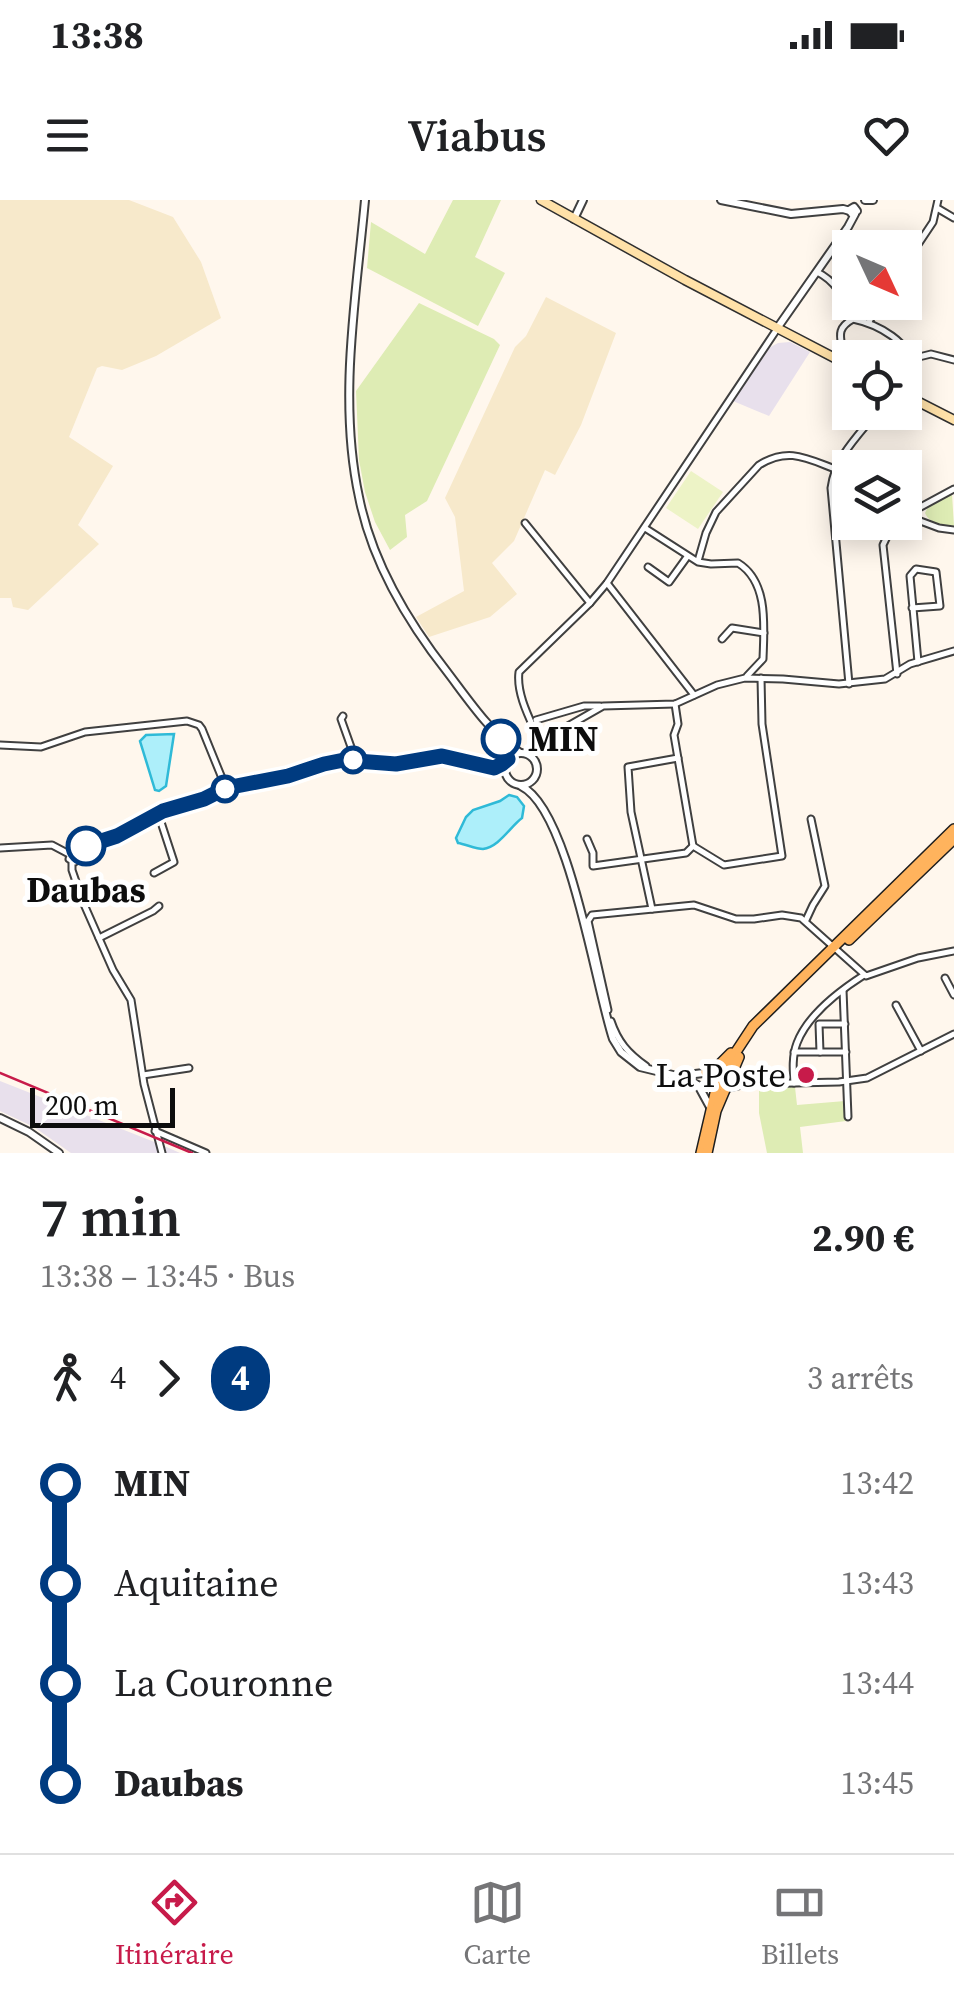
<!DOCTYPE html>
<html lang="fr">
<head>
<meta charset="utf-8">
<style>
  :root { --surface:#fff; --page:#f6f6f6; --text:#202124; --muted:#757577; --line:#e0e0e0; --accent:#c71b4a }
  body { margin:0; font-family:"Source Serif 4",serif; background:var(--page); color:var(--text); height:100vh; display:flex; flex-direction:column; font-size:38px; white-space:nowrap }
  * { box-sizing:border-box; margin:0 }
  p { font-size:32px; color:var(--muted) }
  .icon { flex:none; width:55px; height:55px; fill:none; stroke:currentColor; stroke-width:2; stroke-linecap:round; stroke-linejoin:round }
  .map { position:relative; height:953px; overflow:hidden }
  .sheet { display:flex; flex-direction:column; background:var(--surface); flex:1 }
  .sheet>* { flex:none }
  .badge { padding:0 20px; border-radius:32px; font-size:35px; line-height:65px }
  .needle { width:65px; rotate:134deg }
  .fabs { position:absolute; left:832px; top:30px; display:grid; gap:20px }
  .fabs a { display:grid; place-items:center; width:90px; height:90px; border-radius:0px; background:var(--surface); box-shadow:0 5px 25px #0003; font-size:50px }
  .scale { position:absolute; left:30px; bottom:25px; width:145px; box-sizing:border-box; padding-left:10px; border:5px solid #0d0d0d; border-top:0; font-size:28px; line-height:35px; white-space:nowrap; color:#0d0d0d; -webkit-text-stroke:8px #fff; paint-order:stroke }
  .map>.badge { position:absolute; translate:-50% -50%; box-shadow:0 0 0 5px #fff }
  .legs { display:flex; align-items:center; gap:15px; height:110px; padding:0 40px; font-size:32px }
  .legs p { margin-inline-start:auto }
  .overview { display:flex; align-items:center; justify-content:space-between; height:170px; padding:0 40px }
  h1 { font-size:55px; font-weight:600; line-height:75px }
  ul { padding:0 40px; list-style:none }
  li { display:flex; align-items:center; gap:35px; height:100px; font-size:38px }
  li i { display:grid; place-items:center; width:15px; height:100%; margin:0 12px; background:currentColor }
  li i::after { content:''; width:25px; height:25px; margin:-12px; border:8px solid; border-radius:50%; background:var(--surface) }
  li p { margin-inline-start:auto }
  li:first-child i { background:linear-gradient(#0000 50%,currentColor 0) }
  li:last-child i { background:linear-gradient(currentColor 50%,#0000 0) }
  .status { display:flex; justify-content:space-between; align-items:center; height:70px; padding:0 50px; background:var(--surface); direction:ltr }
  .status svg { height:28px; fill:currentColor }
  header { display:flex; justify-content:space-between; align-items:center; height:130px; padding:0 40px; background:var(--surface); font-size:45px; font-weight:600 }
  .menu { display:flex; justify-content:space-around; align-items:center; height:140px; border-top:2px solid var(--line); background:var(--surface); font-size:28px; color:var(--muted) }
  .menu a { display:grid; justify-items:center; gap:5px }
  .menu .selected { color:var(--accent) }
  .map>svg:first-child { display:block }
  .industrial { fill:#e8e0ec }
  .farmland { fill:#f7e9cb }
  .green { fill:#deecb4 }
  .pitch { fill:#edf3c6 }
  .water { fill:#adeffa; stroke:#2fbad7; stroke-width:2.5 }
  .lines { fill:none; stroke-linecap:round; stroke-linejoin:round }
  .minor-casing { stroke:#404040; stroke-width:9 }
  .tertiary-casing { stroke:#404040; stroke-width:10 }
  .secondary-casing { stroke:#2f2f2f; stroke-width:11 }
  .primary-casing { stroke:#1e1e1e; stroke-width:12 }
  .minor { stroke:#fff; stroke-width:5 }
  .tertiary { stroke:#fff; stroke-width:6 }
  .secondary { stroke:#ffe1a8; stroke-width:8 }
  .primary { stroke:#ffb35d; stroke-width:9 }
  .rail { stroke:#c71b4a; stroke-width:2.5 }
  .line-1-casing { stroke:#fff; stroke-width:22 }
  .line-1 { stroke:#003b80; stroke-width:15 }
  .stop-1-dot { fill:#fff; stroke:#003b80; stroke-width:5 }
  .poi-dot { fill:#c71b4a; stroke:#fff; stroke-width:4 }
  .labels { text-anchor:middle; stroke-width:10; stroke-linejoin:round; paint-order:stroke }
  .stop-label { font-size:35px; font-weight:bold; fill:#0d0d0d; stroke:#fff; text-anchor:start }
  .poi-label { font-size:35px; fill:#0d0d0d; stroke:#fff; text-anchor:end }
</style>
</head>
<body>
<div class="status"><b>13:38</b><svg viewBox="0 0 49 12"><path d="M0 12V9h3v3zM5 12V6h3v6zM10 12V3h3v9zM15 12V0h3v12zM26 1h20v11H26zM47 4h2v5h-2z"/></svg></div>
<header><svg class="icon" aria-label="menu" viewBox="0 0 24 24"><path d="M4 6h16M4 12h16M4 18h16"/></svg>Viabus<svg class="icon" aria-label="heart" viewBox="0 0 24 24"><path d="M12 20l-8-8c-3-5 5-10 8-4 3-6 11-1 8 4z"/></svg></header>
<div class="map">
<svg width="954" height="953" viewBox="0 0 954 953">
  <rect width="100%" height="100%" fill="#fff7ed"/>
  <g class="industrial">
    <polygon points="790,142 810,152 769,216 733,201 767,149 778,143"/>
    <polygon points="0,881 162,945 180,953 71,953 34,927 0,911"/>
  </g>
  <g class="farmland">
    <polygon points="0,0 129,0 173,17 201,62 221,118 156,156 122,170 102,166 97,168 69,237 113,266 78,325 99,344 28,410 13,407 11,398 0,398"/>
    <polygon points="546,97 616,133 581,225 555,275 545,270 514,341 492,363 517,394 490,417 429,437 416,417 464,391 455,317 445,298 515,147 526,136"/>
  </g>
  <g class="green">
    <polygon points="453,0 501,0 475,57 505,73 478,126 367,68 371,22 425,54"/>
    <polygon points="419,103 494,139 500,145 427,301 405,315 407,337 390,350 375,322 365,292 359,260 356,191"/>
    <path d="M952,294L954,326C943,324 930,325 925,313L928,307Z"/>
    <polygon points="795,887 797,905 845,901 846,921 800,927 803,953 767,953 759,913 759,888"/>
  </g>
  <polygon class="pitch" points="691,271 723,292 698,329 666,308"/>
  <g class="water">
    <polygon points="174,534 166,586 159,591 155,590 140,541 146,535"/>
    <path d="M509,595L517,597L524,606L522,618C510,627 499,647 483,649C476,649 465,644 458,643L456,638L466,617L473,610L500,601Z"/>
  </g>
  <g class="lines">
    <defs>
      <g id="minor">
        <polyline points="937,8 954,18"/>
        <polyline points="905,64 933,22 938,0"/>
        <path d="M817,72C836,81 846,99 853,119"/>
        <polyline points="869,122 879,102"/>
        <polyline points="911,159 931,154 954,160"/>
        <path d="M843,162C845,142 831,131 853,119C877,124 913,142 913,171C913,179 909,187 905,195"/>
        <polyline points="954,289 917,309 913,314 915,319 939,328 954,330"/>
        <polyline points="894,322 883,345 897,474"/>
        <polyline points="525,323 590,403"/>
        <path d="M645,328L698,362L711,364L738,363C769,382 764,427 763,459L747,476"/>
        <path d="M698,361L706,333L716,312L759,265C788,247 806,258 835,269"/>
        <polyline points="648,367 669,382 687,357"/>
        <polyline points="607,383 694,495"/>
        <polyline points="912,408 940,406 936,372 916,369 910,376 918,462"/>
        <polyline points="722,439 732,428 764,433"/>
        <path d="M849,484L831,288C835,257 858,236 877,212"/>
        <polyline points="675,504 678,524 674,535 693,646"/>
        <polyline points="343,516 341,519 356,561"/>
        <polyline points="536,520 584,506 600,506"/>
        <path d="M540,542C531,521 516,495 519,472L590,403L607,383L777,129"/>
        <polyline points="0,545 41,547 85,532 187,521 199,525 202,529 226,588"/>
        <polyline points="531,555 540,542 603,506 675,504 717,485 745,478 783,479 839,484 885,479 910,464 954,451"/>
        <polyline points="494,568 506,562"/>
        <polyline points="587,639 593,653 593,666 686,653 693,646 724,665 782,656 762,524 761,478"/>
        <polyline points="0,648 52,645 69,654"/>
        <polygon points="71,653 77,654 75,662 69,659"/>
        <polyline points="76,653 85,646 117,636 163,611 204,599 226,588 289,576 338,561 396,564 442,556 470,561 505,572"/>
        <polyline points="72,662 72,670 83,702 113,770 131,800 144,884 162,953"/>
        <polyline points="154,673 174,662 158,613"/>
        <polyline points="652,709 631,612 628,567 678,558"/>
        <polyline points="806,720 813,705 825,686 811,619"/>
        <polyline points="99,738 153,711 159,706"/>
        <polyline points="945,778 954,795"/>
        <polyline points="843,790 848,917"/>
        <polyline points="896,805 921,851"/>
        <polyline points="608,810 588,721 592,715 694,705 736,719 754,719 782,715 801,718 866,776 918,758 954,751"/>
        <path d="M611,821C618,842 628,853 646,866"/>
        <polyline points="794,852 846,852"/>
        <polyline points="820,852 819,824 845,824"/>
        <polyline points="143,875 189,868"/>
        <path d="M794,883C793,870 792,856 797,843C808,814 839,791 864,775"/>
        <polyline points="724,889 746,884 839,882 867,878 954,834"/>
        <polyline points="155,931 206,953"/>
      </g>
      <g id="tertiary">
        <path d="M365,0C356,98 338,200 359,297C372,363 407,421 448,473C467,498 492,535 519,552"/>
        <polyline points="721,0 791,14 843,9 850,11"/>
        <polyline points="865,0 873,0"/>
        <polygon points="854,7 857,11 852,14 849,10"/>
        <polyline points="574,19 583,0"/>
        <polyline points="778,127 848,27 855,14"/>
        <circle cx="521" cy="569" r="16"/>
        <path d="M521,586C569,609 595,785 613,839L621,852L640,867L677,876L698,885L710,907"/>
        <polyline points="678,876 712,872 723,874"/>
        <polyline points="0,918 29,932 59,953"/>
      </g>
      <g id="secondary">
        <polyline points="541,0 685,80 850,166"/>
        <polyline points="905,195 954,220"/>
      </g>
      <g id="primary">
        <polyline points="849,740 954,639"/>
        <polyline points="706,872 718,866 731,853"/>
        <polyline points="701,953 716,889 728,864 753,826 954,629"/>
        <polyline points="707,953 716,911 739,857"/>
      </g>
    </defs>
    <use href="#minor" class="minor-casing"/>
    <use href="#tertiary" class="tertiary-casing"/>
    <use href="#secondary" class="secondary-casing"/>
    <use href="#primary" class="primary-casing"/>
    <use href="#minor" class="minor"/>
    <use href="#tertiary" class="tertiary"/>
    <use href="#secondary" class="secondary"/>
    <use href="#primary" class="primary"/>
    <polyline class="rail" points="0,873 192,953"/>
  </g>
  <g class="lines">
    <defs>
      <polyline id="line-1" points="86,646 117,636 163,611 204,599 226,588 288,576 324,564 344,560 396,564 442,556 494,568 502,564 508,559 501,539"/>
    </defs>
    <use href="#line-1" class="line-1-casing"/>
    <use href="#line-1" class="line-1"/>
  </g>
  <g class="stop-1-dot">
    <circle cx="501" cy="539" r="18"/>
    <circle cx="353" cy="560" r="12"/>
    <circle cx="225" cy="589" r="12"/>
    <circle cx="86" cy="646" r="18"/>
  </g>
  <circle class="poi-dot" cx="806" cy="875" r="10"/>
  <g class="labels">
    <g class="stop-label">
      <text x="528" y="551">MIN</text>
      <text x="86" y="702" text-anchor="middle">Daubas</text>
    </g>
    <g class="poi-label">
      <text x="786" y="887">La Poste</text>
    </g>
  </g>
</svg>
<div class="fabs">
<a><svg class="needle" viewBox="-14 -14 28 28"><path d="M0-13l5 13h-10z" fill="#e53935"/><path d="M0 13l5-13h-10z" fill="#757577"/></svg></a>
<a><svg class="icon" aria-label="locate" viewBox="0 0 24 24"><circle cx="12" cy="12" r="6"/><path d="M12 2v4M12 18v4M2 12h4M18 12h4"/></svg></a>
<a><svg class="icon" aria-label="layers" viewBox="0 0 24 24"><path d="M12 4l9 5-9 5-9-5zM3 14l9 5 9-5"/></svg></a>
</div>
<div class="scale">200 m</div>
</div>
<section class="sheet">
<div class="overview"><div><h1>7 min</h1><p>13:38 – 13:45 · Bus</p></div><b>2.90 €</b></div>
<div class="legs"><svg class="icon" aria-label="walk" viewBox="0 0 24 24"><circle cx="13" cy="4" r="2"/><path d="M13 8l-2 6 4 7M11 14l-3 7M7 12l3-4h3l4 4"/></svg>4<svg class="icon" aria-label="forward" viewBox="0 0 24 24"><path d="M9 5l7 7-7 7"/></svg><b class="badge" style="background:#003b80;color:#fff">4</b><p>3 arrêts</p></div>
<ul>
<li><i style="color:#003b80"></i><b>MIN</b><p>13:42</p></li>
<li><i style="color:#003b80"></i><span>Aquitaine</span><p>13:43</p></li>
<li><i style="color:#003b80"></i><span>La Couronne</span><p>13:44</p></li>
<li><i style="color:#003b80"></i><b>Daubas</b><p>13:45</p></li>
</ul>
</section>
<nav class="menu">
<a class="selected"><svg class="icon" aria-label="directions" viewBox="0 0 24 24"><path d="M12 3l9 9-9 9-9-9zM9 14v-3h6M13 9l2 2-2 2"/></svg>Itinéraire</a>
<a><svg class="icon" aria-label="map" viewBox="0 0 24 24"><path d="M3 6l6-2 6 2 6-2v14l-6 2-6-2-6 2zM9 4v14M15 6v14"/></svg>Carte</a>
<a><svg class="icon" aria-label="tickets" viewBox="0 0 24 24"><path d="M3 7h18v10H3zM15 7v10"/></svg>Billets</a>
</nav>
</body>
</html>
